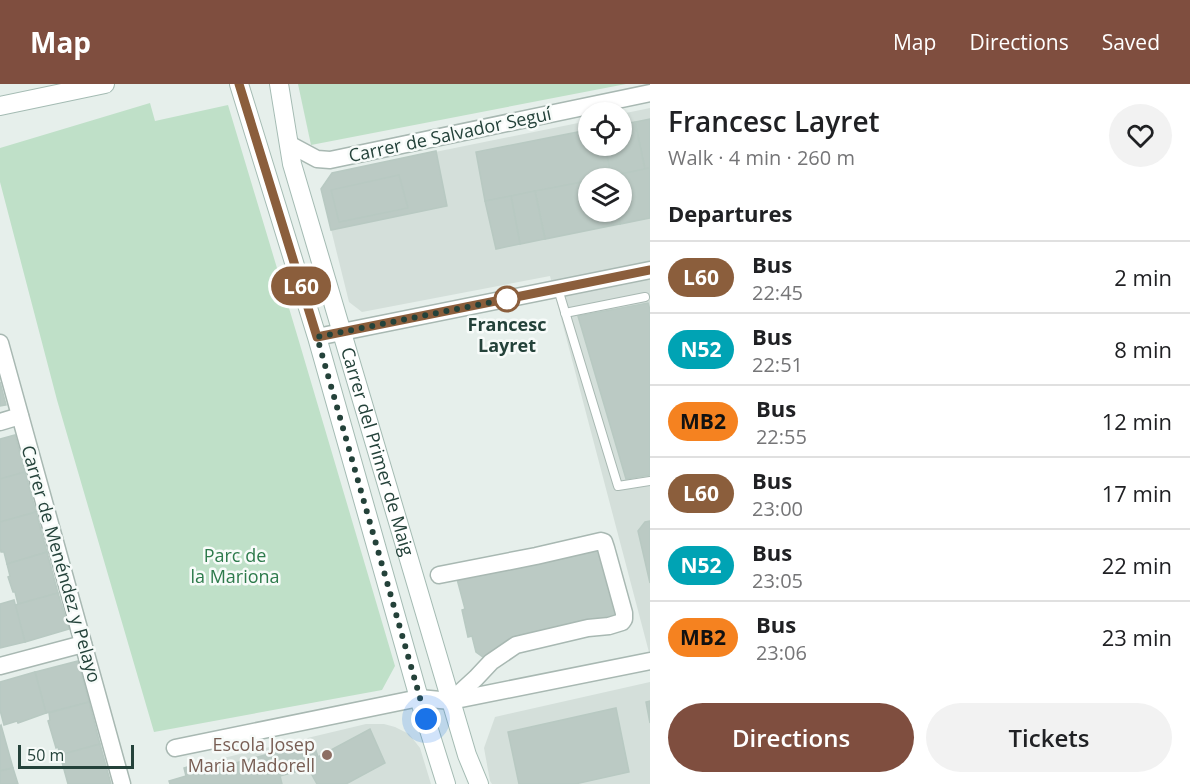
<!DOCTYPE html>
<html lang="en">
<head>
<meta charset="utf-8">
<style>
  :root { --surface:#fff; --page:#f2f2f2; --text:#202124; --muted:#757577; --line:#e0e0e0; --accent:#7f4e3f }
  body { margin:0; font-family:"Open Sans",sans-serif; background:var(--page); color:var(--text); height:100vh; display:flex; flex-direction:column; font-size:22px; white-space:nowrap }
  * { box-sizing:border-box; margin:0 }
  p { font-size:20px; color:var(--muted) }
  .icon { flex:none; width:33px; height:33px; fill:none; stroke:currentColor; stroke-width:2; stroke-linecap:round; stroke-linejoin:round }
  .map { position:relative; flex:1; overflow:hidden }
  .details { display:flex; flex-direction:column; background:var(--surface); width:540px }
  .details>* { flex:none }
  .badge { padding:0 12px; border-radius:20px; font-size:21px; line-height:39px }
  .fabs { position:absolute; left:578px; top:18px; display:grid; gap:12px }
  .fabs a { display:grid; place-items:center; width:54px; height:54px; border-radius:50%; background:var(--surface); box-shadow:0 2px 4px #0004; font-size:30px }
  .scale { position:absolute; left:18px; bottom:15px; width:116px; box-sizing:border-box; padding-left:6px; border:3px solid #24423a; border-top:0; font-size:16px; line-height:21px; white-space:nowrap; color:#24423a; -webkit-text-stroke:4px #f7fbf9; paint-order:stroke }
  .you { position:absolute; width:30px; height:30px; margin:-15px; border:4px solid #fff; border-radius:50%; background:#1a73e8; box-shadow:0 0 0 9px #1a73e833 }
  .map>.badge { position:absolute; translate:-50% -50%; box-shadow:0 0 0 3px #fff }
  h2 { padding:0 18px; font-size:22px; line-height:54px }
  .round { display:grid; place-items:center; flex:none; width:63px; height:63px; border-radius:32px; background:var(--page) }
  .headline { display:flex; align-items:center; justify-content:space-between; height:102px; padding:0 18px }
  h1 { font-size:28px; font-weight:600; line-height:45px }
  .primary-button { display:flex; gap:12px; margin-top:auto; padding:12px 18px }
  .primary-button a { flex:1; height:69px; border-radius:36px; background:var(--accent); color:#fff; font-size:24px; font-weight:600; line-height:69px; text-align:center }
  .primary-button a+a { background:var(--page); color:var(--text) }
  ul { padding:0; list-style:none }
  li { display:flex; align-items:center; gap:18px; height:72px; padding:0 18px; border-top:2px solid var(--line) }
  li div { flex:1 }
  li b { display:block; font-size:22px }
  li em { font-style:normal }
  li .badge { min-width:66px; font-weight:700; text-align:center }
  header { display:flex; align-items:center; gap:36px; box-sizing:border-box; height:84px; padding:0 30px; background:var(--accent); color:#fff }
  header strong { font-size:28px }
  nav { display:flex; gap:33px; margin-inline-start:auto; font-size:21px }
  main { display:flex; flex:1; min-height:0 }
  .map>svg:first-child { display:block }
  .built { fill:#d4dfda; fill-rule:evenodd }
  .green { fill:#bfe0c8 }
  .building { fill:#bbcac4; stroke:#b8c9c2; stroke-width:1.5 }
  .lines { fill:none; stroke-linecap:round; stroke-linejoin:round }
  .lane-casing { stroke:#a8b8b2; stroke-width:10 }
  .street-casing { stroke:#a8b8b2; stroke-width:19 }
  .secondary-casing { stroke:#a4bbb3; stroke-width:20 }
  .lane { stroke:#fff; stroke-width:8 }
  .street { stroke:#fff; stroke-width:16 }
  .secondary { stroke:#fff; stroke-width:18 }
  .line-casing { stroke:#fff; stroke-width:14 }
  .line { stroke:#8b5e3c; stroke-width:9 }
  .walk { stroke:#24423a; stroke-width:6; stroke-dasharray:0 10.8 }
  .stop-dot { fill:#fff; stroke:#8b5e3c; stroke-width:3 }
  .education-dot { fill:#8d6e63; stroke:#f7fbf9; stroke-width:2 }
  .labels { text-anchor:middle; stroke-width:5; stroke-linejoin:round; paint-order:stroke }
  .street-label { font-size:18px; fill:#24423a; stroke:#f7fbf9 }
  .stop-label { font-size:18px; font-weight:bold; fill:#24423a; stroke:#f7fbf9 }
  .park-label { font-size:18px; fill:#2d7a4b; stroke:#f7fbf9 }
  .education-label { font-size:18px; fill:#785e54; stroke:#f7fbf9; text-anchor:end }
</style>
</head>
<body>
<header>
<strong>Map</strong>
<nav><a>Map</a><a>Directions</a><a>Saved</a></nav>
</header>
<main>
<div class="map">
<svg width="650" height="700" viewBox="0 0 650 700">
  <rect width="100%" height="100%" fill="#e6efeb"/>
  <g class="built">
    <path d="M650,24V572L550,192L362,228L349,218L321,105L332,89L588,37V62H621V30ZM588,94H621V128H588Z"/>
    <polygon points="650,598 650,700 492,700 490,697 484,664 495,633"/>
    <polygon points="366,640 384,640 395,643 409,650 420,664 431,700 170,700 169,697 186,692 184,684 202,679"/>
  </g>
  <g class="green">
    <polygon points="298,0 626,0 311,61"/>
    <polygon points="150,19 155,37 228,21 298,254 395,582 382,606 154,648 57,316 0,98 0,64"/>
  </g>
  <g class="building">
    <polygon points="650,35 650,84 645,85 635,38"/>
    <polygon points="635,38 645,85 611,92 605,62 621,62 621,40"/>
    <polygon points="588,46 588,62 605,62 611,92 599,94 588,94 588,97 485,117 476,68"/>
    <polygon points="436,67 447,122 331,146 321,105 332,89"/>
    <polygon points="650,84 650,134 620,140 618,128 621,128 621,94 611,94 611,92"/>
    <polygon points="399,91 408,124 339,138 331,106"/>
    <polygon points="588,97 588,128 618,128 620,140 545,155 535,107"/>
    <polygon points="535,107 545,155 520,160 511,112"/>
    <polygon points="511,112 520,160 496,165 485,117"/>
    <polygon points="648,219 650,226 650,391 626,395 578,232"/>
    <polygon points="0,298 6,321 0,322"/>
    <polygon points="15,351 25,388 0,395 0,355"/>
    <polygon points="25,388 36,428 0,438 0,395"/>
    <polygon points="36,428 47,468 7,480 4,468 1,468 0,464 0,438"/>
    <polygon points="650,437 650,499 638,447 645,438"/>
    <polygon points="600,460 618,535 487,576 476,568 472,552 468,553 462,526 465,525 457,495"/>
    <polygon points="47,468 58,509 18,520 15,508 13,508 8,493 10,492 7,480"/>
    <polygon points="58,509 69,545 25,558 15,521"/>
    <polygon points="14,516 25,558 0,564 0,520"/>
    <polygon points="78,577 89,618 46,629 35,588"/>
    <polygon points="35,588 46,629 18,639 17,637 4,641 0,626 0,598"/>
    <polygon points="650,617 650,639 646,618"/>
    <polygon points="89,618 100,660 60,671 58,663 56,664 48,637 50,636 49,629"/>
    <polygon points="616,624 629,688 575,700 519,700 508,648"/>
    <polygon points="1,641 13,684 0,687 0,642"/>
    <polygon points="370,645 385,679 346,700 317,700 307,682 302,684 302,686 280,692 282,700 170,700 169,697 186,692 184,684 200,679 202,688 313,658 318,673"/>
    <polygon points="100,660 111,700 68,700 60,671"/>
    <polygon points="13,684 18,700 0,700 0,687"/>
  </g>
  <g class="lines">
    <defs>
      <g id="lane">
        <polyline points="558,205 618,402 650,397"/>
        <polyline points="565,229 645,213"/>
      </g>
      <g id="street">
        <polyline points="289,60 317,75 330,76 650,9"/>
        <polyline points="317,253 650,186"/>
        <polyline points="0,259 122,700"/>
        <polyline points="0,338 20,332"/>
        <polyline points="439,491 536,472 601,457 604,458 606,464 624,529 624,535 622,538 609,542 588,544 516,561 491,578 476,594 452,616"/>
        <polyline points="0,582 83,560"/>
        <polyline points="175,664 419,614 451,617 650,577"/>
      </g>
      <g id="secondary">
        <polyline points="239,0 317,253 419,614 446,700"/>
        <path id="s1" d="M279,0L292,80L467,671L479,700"/>
        <polyline points="0,22 105,0"/>
      </g>
    </defs>
    <use href="#lane" class="lane-casing"/>
    <use href="#street" class="street-casing"/>
    <use href="#secondary" class="secondary-casing"/>
    <use href="#lane" class="lane"/>
    <use href="#street" class="street"/>
    <use href="#secondary" class="secondary"/>
  </g>
  <g class="lines">
    <defs>
      <polyline id="line" points="239,0 317,253 650,186"/>
    </defs>
    <use href="#line" class="line-casing"/>
    <use href="#line" class="line"/>
    <polyline class="walk" points="426,635 317,253 507,215"/>
  </g>
  <circle class="stop-dot" cx="507" cy="215" r="12"/>
  <circle class="education-dot" cx="327" cy="671" r="6"/>
  <g class="labels">
    <g class="street-label">
      <text transform="translate(450 51) rotate(-12)" y="6">Carrer de Salvador Seguí</text>
      <text dy="6" stroke="none"><textPath href="#s1" startOffset="381">Carrer del Primer de Maig</textPath></text>
      <text transform="translate(61 480) rotate(74)" y="6">Carrer de Menéndez y Pelayo</text>
    </g>
    <g class="stop-label">
      <text x="507" y="247">Francesc<tspan x="507" dy="21">Layret</tspan></text>
    </g>
    <g class="park-label">
      <text x="235" y="478">Parc de<tspan x="235" dy="21">la Mariona</tspan></text>
    </g>
    <g class="education-label">
      <text x="315" y="667">Escola Josep<tspan x="315" dy="21">Maria Madorell</tspan></text>
    </g>
  </g>
</svg>
<div class="fabs">
<a><svg class="icon" aria-label="locate" viewBox="0 0 24 24"><circle cx="12" cy="12" r="6"/><path d="M12 2v4M12 18v4M2 12h4M18 12h4"/></svg></a>
<a><svg class="icon" aria-label="layers" viewBox="0 0 24 24"><path d="M12 4l9 5-9 5-9-5zM3 14l9 5 9-5"/></svg></a>
</div>
<div class="scale">50 m</div>
<div class="you" style="left:426px;top:635px"></div>
<b class="badge" style="left:301px;top:202px;background:#8b5e3c;color:#fff">L60</b>
</div>
<section class="details">
<div class="headline"><div><h1>Francesc Layret</h1><p>Walk · 4 min · 260 m</p></div><a class="round"><svg class="icon" aria-label="heart" viewBox="0 0 24 24"><path d="M12 20l-8-8c-3-5 5-10 8-4 3-6 11-1 8 4z"/></svg></a></div>
<h2>Departures</h2>
<ul>
<li><span class="badge" style="background:#8b5e3c;color:#fff">L60</span><div><b>Bus</b><p>22:45</p></div><em>2 min</em></li>
<li><span class="badge" style="background:#00a3b4;color:#fff">N52</span><div><b>Bus</b><p>22:51</p></div><em>8 min</em></li>
<li><span class="badge" style="background:#f58220;color:#111">MB2</span><div><b>Bus</b><p>22:55</p></div><em>12 min</em></li>
<li><span class="badge" style="background:#8b5e3c;color:#fff">L60</span><div><b>Bus</b><p>23:00</p></div><em>17 min</em></li>
<li><span class="badge" style="background:#00a3b4;color:#fff">N52</span><div><b>Bus</b><p>23:05</p></div><em>22 min</em></li>
<li><span class="badge" style="background:#f58220;color:#111">MB2</span><div><b>Bus</b><p>23:06</p></div><em>23 min</em></li>
</ul>
<div class="primary-button"><a>Directions</a><a>Tickets</a></div>
</section>
</main>
</body>
</html>
